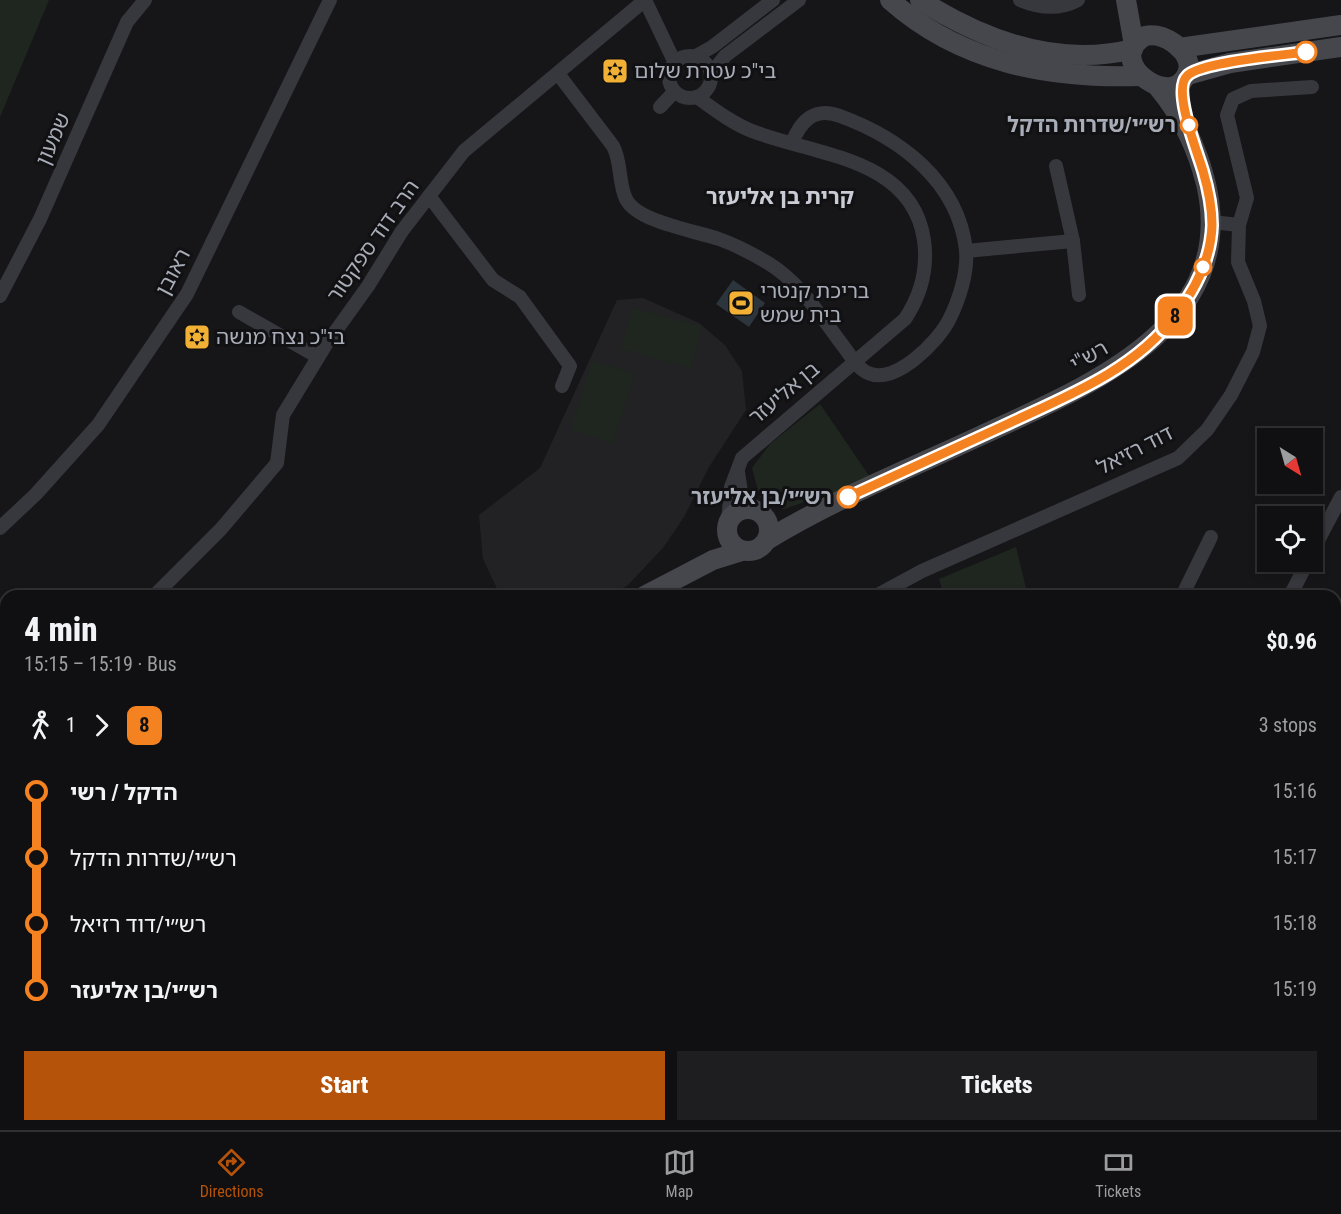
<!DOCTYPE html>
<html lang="en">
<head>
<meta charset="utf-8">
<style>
  :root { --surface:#101012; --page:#1e1e20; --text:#f1f3f6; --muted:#9c9d9f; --line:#303032; --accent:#b45309 }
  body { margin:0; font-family:"Roboto Condensed","Noto Sans Hebrew",sans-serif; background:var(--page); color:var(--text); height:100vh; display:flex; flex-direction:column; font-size:22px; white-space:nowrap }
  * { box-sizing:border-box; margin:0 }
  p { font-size:20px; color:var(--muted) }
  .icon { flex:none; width:33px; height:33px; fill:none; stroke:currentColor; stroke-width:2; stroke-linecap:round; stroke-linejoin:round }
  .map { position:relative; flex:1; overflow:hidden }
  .details { position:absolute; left:0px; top:590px; width:1341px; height:542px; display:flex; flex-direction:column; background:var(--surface); border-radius:18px 18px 0 0; box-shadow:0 3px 9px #0003,0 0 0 2px var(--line) }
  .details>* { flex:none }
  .badge { padding:0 12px; border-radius:9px; font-size:21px; line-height:39px }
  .needle { width:39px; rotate:143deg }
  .controls { position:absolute; left:1257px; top:428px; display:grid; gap:12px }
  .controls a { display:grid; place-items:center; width:66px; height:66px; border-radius:0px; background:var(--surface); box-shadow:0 3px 9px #0003,0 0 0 2px var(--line); font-size:30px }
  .map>.badge { position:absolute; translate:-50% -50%; box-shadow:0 0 0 3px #fff }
  .legs { display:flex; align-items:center; gap:9px; height:66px; padding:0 24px; font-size:20px }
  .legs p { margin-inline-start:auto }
  .headline { display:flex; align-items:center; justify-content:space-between; height:102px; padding:0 24px }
  h1 { font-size:33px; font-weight:800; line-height:45px }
  .cta { display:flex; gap:12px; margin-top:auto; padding:12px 24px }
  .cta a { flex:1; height:69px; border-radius:0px; background:var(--accent); color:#fff; font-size:24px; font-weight:800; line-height:69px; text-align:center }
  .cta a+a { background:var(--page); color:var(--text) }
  ul { padding:0 24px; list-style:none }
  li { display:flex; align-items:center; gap:21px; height:66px; font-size:22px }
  li i { display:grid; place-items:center; width:9px; height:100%; margin:0 8px; background:currentColor }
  li i::after { content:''; width:15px; height:15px; margin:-8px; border:4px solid; border-radius:50%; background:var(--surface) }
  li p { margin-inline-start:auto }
  li:first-child i { background:linear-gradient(#0000 50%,currentColor 0) }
  li:last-child i { background:linear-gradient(currentColor 50%,#0000 0) }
  .menu { display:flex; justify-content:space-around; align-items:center; height:84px; border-top:2px solid var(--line); background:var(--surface); font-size:16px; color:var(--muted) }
  .menu a { display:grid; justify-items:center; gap:3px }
  .menu .on { color:var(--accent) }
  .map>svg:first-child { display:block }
  .built { fill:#222225 }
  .green { fill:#1e261f }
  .water { fill:#2c353c }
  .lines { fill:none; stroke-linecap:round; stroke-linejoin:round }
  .stream { stroke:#2c353c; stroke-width:4 }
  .street { stroke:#37383d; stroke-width:14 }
  .secondary { stroke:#45474d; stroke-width:20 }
  .line-1-casing { stroke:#fff; stroke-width:14 }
  .line-1 { stroke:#f58220; stroke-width:9 }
  .stop-1-dot { fill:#fff; stroke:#f58220; stroke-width:3 }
  .labels { text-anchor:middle; stroke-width:6; stroke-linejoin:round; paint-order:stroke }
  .poi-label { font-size:21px; fill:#a8adb8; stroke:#111113; text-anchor:start }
  .stop-label { font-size:21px; font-weight:bold; fill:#a8adb8; stroke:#111113; text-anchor:end }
  .street-label { font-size:21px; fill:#a8adb8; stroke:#111113 }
  .neighbourhood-label { font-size:22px; font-weight:bold; fill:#c9ccd4; stroke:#111113 }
</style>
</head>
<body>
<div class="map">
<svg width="1341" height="1130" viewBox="0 0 1341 1130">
  <rect width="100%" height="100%" fill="#161618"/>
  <polygon class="built" points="643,298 699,323 725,345 742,371 746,410 709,467 684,517 663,548 627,586 607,595 500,595 483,559 479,515 540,468 617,300"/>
  <g class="green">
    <polygon points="0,0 49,0 0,117"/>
    <polygon points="632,308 702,326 691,368 621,349"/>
    <polygon points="592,361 635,373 613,443 571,430"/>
    <polygon points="820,404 872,480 784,509 760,498 752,468 770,444"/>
    <polygon points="1016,547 1026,588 1005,595 944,595 939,579"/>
    <polygon points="1341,701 1341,993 1335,998 1335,702"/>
    <polygon points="387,1125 600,1125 593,1130 378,1130"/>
    <polygon points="980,1125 1165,1125 1158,1130 982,1130"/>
  </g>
  <polygon class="water" points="733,280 765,303 749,327 716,304"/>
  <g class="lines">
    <g class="stream">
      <polyline points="1335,958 1341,955"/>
      <polyline points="1081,1130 1086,1125"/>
    </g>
    <g class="street">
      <polyline points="645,0 675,63"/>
      <path d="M1020,0C1039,8 1059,10 1078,0"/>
      <circle cx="690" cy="77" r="21"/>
      <polyline points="694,57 712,47 773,0"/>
      <polyline points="711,74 725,56 799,0"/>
      <path d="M559,75L613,146C622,163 618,182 626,199C637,222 696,231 719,239C736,245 753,254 768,263C800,282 822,318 844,347C850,355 858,369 868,373C895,385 937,343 949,320C959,300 968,273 966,250C958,181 900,138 840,116C814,106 800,122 792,143"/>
      <path d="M697,97C715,110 732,123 752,131C813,155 912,157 924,240C928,269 921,295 905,319L742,458L731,487L728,522"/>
      <polyline points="660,107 674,92"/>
      <polyline points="1056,166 1073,241 1079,295"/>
      <polyline points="429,196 493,280 520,297 570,366 562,386"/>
      <polyline points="1212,222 1239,225"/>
      <polyline points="966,251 1073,241"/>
      <polyline points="0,296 40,219 127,22 145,0"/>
      <polyline points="239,312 318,357"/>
      <polyline points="738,472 741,492 758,512"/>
      <polyline points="0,528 36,494 98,425 187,294 330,0"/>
      <polyline points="1312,552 1341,497"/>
      <polyline points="154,596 221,529 277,463 283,415 325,346 368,286 402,231 464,151 645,0"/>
      <polyline points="876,596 922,571 1178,458 1207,430 1231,395 1253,352 1260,326 1254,301 1238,262 1239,225 1247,198 1227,115 1233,99 1251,91 1312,87"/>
      <polyline points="1182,596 1211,537"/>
      <polyline points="1290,596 1308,561"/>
      <polyline points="1335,611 1341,608"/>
      <polyline points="0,1046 6,1043"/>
      <polyline points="45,1130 46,1125"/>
      <polyline points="176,1130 177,1125"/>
    </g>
    <g class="secondary">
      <path d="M890,0C961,63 1049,79 1141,76"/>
      <path d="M920,0C983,40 1057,68 1133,49"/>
      <polyline points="1126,0 1134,45"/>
      <path d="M1145,36C1163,32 1188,48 1189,67C1179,117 1100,61 1145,36Z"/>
      <polyline points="1179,48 1341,25"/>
      <polyline points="1187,75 1230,63 1341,47"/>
      <circle cx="748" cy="530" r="21"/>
      <path d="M767,540C834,499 909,469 980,436C1083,388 1240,328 1206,184C1197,147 1182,116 1158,87"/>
      <polyline points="644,596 713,560 742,551"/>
      <polyline points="1335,655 1341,653"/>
      <polyline points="1335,680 1341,678"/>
      <polyline points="0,906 6,903"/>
      <polyline points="293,1130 301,1125"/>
      <polyline points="338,1130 346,1125"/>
    </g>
  </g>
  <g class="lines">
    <defs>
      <path id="line-1" d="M848,497C899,474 950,450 1001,427C1062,398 1133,372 1175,316C1195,290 1211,258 1212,225C1212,207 1208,188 1203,171C1198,153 1172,90 1187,76C1200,62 1284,55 1306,52"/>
    </defs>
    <use href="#line-1" class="line-1-casing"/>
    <use href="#line-1" class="line-1"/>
  </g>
  <defs>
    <symbol id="synagogue-square" viewBox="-11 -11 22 22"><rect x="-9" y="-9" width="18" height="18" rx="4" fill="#f2b134" stroke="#111113"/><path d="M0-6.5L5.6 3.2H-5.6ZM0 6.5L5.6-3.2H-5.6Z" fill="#111"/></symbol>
    <symbol id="stadium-square" viewBox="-11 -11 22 22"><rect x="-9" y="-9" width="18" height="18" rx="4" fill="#f2b134" stroke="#111113"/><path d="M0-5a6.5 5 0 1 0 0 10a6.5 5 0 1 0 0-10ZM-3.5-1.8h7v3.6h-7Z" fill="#111"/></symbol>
  </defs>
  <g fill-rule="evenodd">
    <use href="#synagogue-square" x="600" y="56" width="30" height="30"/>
    <use href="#stadium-square" x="726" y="288" width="30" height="30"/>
    <use href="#synagogue-square" x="182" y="322" width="30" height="30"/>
  </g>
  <g class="stop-1-dot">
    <circle cx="1306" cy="52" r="10"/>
    <circle cx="1189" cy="125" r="8"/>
    <circle cx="1203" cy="267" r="8"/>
    <circle cx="848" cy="497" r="10"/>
  </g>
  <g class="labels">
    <g class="poi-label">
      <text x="634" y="78">בי"כ עטרת שלום</text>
      <text x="760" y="298">בריכת קנטרי<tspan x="760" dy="24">בית שמש</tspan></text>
      <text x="216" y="344">בי"כ נצח מנשה</text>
    </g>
    <g class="stop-label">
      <text x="1176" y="132">רש״י/שדרות הדקל</text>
      <text x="832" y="504">רש״י/בן אליעזר</text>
    </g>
    <g class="street-label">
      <text transform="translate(53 139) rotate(-66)" y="7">שמעון</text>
      <text transform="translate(373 241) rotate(-55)" y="7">הרב דוד ספקטור</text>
      <text transform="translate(173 272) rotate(-62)" y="7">ראובן</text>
      <text transform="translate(1089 356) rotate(-30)" y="7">רש"י</text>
      <text transform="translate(784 393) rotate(-40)" y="7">בן אליעזר</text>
      <text transform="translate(1135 450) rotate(-27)" y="7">דוד רזיאל</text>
    </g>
    <g class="neighbourhood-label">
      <text x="780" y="204">קרית בן אליעזר</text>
    </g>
  </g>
</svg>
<div class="controls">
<a><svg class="needle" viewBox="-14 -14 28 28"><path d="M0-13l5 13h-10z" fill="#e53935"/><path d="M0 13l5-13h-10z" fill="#9c9d9f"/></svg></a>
<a><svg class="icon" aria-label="locate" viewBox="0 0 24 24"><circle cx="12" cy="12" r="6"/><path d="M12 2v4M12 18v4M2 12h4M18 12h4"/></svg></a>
</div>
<b class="badge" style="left:1175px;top:316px;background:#f58220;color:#111">8</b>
<section class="details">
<div class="headline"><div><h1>4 min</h1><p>15:15 – 15:19 · Bus</p></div><b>$0.96</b></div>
<div class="legs"><svg class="icon" aria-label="walk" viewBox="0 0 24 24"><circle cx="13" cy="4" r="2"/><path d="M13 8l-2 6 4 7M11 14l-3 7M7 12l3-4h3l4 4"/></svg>1<svg class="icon" aria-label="forward" viewBox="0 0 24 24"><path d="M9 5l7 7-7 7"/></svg><b class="badge" style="background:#f58220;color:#111">8</b><p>3 stops</p></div>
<ul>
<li><i style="color:#f58220"></i><b>הדקל / רשי</b><p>15:16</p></li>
<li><i style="color:#f58220"></i><span>רש״י/שדרות הדקל</span><p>15:17</p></li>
<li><i style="color:#f58220"></i><span>רש״י/דוד רזיאל</span><p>15:18</p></li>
<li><i style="color:#f58220"></i><b>רש״י/בן אליעזר</b><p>15:19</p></li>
</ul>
<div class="cta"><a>Start</a><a>Tickets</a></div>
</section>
</div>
<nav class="menu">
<a class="on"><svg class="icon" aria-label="directions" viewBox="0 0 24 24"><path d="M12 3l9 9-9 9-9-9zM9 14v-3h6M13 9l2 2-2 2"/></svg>Directions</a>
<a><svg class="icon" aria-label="map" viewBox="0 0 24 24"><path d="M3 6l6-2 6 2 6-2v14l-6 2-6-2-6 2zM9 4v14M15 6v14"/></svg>Map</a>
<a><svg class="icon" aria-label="tickets" viewBox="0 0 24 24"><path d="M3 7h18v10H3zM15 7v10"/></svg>Tickets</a>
</nav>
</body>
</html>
